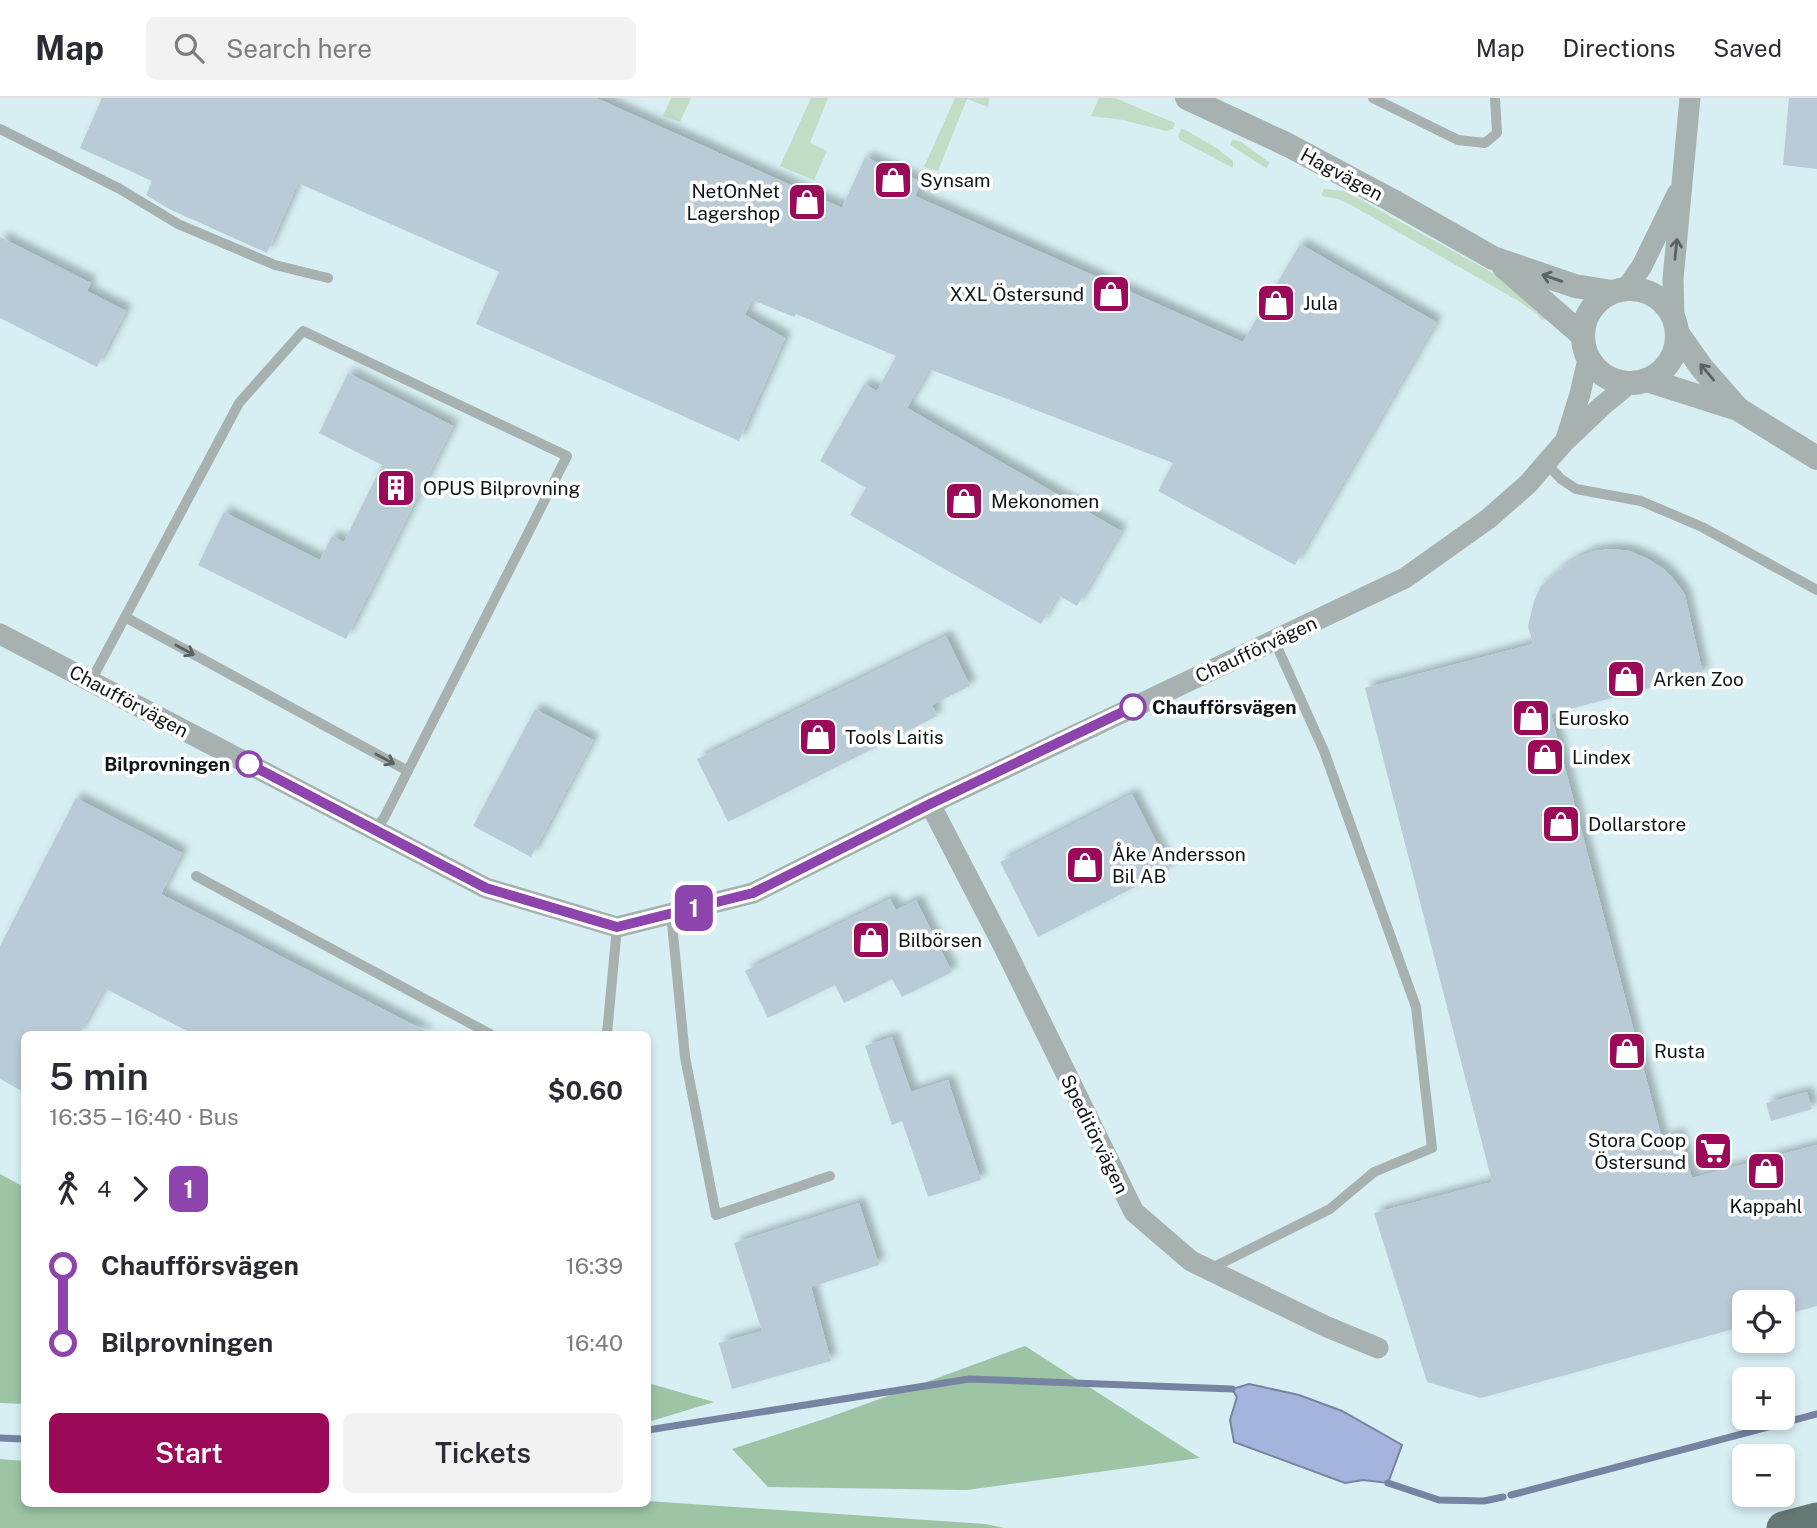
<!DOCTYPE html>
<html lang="en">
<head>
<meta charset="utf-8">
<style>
  :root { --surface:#fff; --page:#f2f2f3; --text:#2b2b33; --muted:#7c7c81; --line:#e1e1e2; --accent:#9b0a59 }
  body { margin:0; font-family:"Public Sans",sans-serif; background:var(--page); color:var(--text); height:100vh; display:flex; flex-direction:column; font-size:26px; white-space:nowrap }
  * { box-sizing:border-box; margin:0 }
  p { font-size:23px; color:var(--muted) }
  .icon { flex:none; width:38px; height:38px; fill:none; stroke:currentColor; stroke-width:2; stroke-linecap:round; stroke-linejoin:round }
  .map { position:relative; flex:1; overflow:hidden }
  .details { position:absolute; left:21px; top:933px; width:630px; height:476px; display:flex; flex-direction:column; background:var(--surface); border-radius:10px; box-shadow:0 4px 10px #0003 }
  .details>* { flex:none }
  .badge { padding:0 14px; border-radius:10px; font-size:24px; line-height:46px }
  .buttons { position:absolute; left:1732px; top:1192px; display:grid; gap:14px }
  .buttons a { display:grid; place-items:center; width:63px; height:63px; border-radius:10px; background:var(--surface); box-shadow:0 4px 10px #0003; font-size:35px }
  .map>.badge { position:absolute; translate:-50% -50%; box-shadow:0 0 0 4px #fff }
  .legs { display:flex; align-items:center; gap:10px; height:77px; padding:0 28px; font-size:23px }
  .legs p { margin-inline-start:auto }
  .head { display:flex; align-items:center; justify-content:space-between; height:119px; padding:0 28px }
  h1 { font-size:38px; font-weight:600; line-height:52px }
  .cta { display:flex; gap:14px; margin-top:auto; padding:14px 28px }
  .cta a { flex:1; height:80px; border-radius:10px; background:var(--accent); color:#fff; font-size:28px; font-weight:600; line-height:80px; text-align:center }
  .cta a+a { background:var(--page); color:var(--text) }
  ul { padding:0 28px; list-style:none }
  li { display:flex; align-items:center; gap:24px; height:77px; font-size:26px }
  li i { display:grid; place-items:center; width:10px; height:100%; margin:0 9px; background:currentColor }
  li i::after { content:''; width:18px; height:18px; margin:-9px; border:5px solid; border-radius:50%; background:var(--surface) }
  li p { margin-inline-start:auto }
  li:first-child i { background:linear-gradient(#0000 50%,currentColor 0) }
  li:last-child i { background:linear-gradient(currentColor 50%,#0000 0) }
  header { display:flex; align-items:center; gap:42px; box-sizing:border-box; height:98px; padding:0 35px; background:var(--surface); border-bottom:2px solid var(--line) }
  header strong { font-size:33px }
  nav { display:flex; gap:38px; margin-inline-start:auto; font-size:24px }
  .search { width:490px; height:63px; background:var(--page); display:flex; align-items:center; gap:18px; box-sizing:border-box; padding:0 24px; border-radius:10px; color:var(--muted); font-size:26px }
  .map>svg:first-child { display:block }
  .green { fill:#c1ddc6 }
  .forest { fill:#9dc4a5 }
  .water { fill:#a4b4dc; stroke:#7784a1; stroke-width:2 }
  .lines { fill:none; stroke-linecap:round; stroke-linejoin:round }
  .stream { stroke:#7784a1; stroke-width:7 }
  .building { fill:#bacbd8; filter:url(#shadow) }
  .service { stroke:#a7b1af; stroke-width:10 }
  .minor { stroke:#a7b1af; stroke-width:21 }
  .tertiary { stroke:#a7b1af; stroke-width:24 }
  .trunk { stroke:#667874; stroke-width:33 }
  .oneway { stroke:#5a6363 }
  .line-1-casing { stroke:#fff; stroke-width:16 }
  .line-1 { stroke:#8e44ad; stroke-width:10 }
  .stop-1-dot { fill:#fff; stroke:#8e44ad; stroke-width:3.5 }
  .labels { text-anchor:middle; stroke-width:7; stroke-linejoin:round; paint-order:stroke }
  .street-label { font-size:19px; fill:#0d1517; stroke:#fff }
  .poi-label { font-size:19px; fill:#0d1517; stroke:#fff; text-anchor:start }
  .stop-label { font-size:19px; font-weight:bold; fill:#0d1517; stroke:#fff; text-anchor:start }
</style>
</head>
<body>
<header>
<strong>Map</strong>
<div class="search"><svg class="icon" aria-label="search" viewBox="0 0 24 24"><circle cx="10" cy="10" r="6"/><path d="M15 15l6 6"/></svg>Search here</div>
<nav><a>Map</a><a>Directions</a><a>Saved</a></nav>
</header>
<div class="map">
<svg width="1817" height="1430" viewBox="0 0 1817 1430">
  <defs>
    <filter id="shadow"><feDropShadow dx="6" dy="-6" stdDeviation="3.5" flood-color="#0004"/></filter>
  </defs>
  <rect width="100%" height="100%" fill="#d7eff3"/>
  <g class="green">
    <polygon points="671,0 691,0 680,24 663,18"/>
    <polygon points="811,0 828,0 810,45 827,53 814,82 780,68"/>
    <polygon points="955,0 989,0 988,9 967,1 938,73 924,69"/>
    <polygon points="1099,0 1115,0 1175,25 1173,31 1166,33 1123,22 1091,18"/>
    <polygon points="1182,30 1218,51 1233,63 1233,70 1180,42 1178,38"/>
    <polygon points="1232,41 1241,44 1270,65 1266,70 1230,47"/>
    <polygon points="1324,91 1344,93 1361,102 1498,178 1550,220 1542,222 1536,215 1515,201 1351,107 1338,101 1321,98"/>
  </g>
  <g class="forest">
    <polygon points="0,1076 24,1089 24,1306 0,1305"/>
    <polygon points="1025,1248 1200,1360 967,1392 768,1389 732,1351 830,1319"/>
    <polygon points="648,1285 714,1304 648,1324"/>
    <polygon points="0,1361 24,1363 24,1405 648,1405 648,1403 985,1426 1005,1430 0,1430"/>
  </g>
  <polygon class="water" points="1249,1286 1299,1297 1342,1313 1402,1347 1388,1385 1363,1382 1345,1385 1234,1344 1230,1322 1237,1299 1232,1291"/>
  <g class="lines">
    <g class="stream">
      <polyline points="648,1332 969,1281 1232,1291"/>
      <polyline points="0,1340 24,1341"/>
      <polyline points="1388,1385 1439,1402 1484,1403 1503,1399"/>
      <polyline points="1511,1397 1817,1316"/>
    </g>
  </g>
  <g class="building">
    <polygon points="102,0 596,0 842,110 865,59 922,84 915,98 1243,244 1300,146 1436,224 1295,467 1158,393 1173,365 929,271 907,310 1121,433 1077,508 1058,497 1041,526 850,417 866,390 820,363 864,286 877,293 896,258 796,216 794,219 752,202 745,217 785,240 739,343 476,226 499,174 298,85 267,155 169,111 146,97 152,83 80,50"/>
    <polygon points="1789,0 1817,0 1817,71 1783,67"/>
    <polygon points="0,139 91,185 87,193 126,213 97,269 0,220"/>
    <polygon points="348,275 453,328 346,541 198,467 224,414 320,462 332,438 344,444 382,367 319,335"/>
    <polygon points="1612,451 1630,453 1650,462 1665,472 1676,484 1685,497 1703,576 1551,616 1662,1041 1679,1036 1692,1080 1817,1047 1817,1208 1783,1217 1783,1204 1745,1204 1745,1228 1481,1300 1427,1284 1374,1115 1492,1084 1365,590 1533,546 1528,528 1534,503 1541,488 1563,469 1581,458 1594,453"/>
    <polygon points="946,538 970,588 932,607 937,618 728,724 697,661"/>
    <polygon points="535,611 593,642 531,759 473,728"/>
    <polygon points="1132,696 1170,771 1038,839 1000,764"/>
    <polygon points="76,700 182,755 161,796 431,936 193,936 104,890 79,936 24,936 24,994 0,981 0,848"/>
    <polygon points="890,801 896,812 916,802 952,874 902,899 892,881 844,905 835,887 768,920 745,873"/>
    <polygon points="892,939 911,994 948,982 981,1082 928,1099 902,1023 892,1027 865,948"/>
    <polygon points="1807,994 1812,1011 1771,1023 1766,1005"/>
    <polygon points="859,1105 879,1167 811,1189 831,1263 732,1291 719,1245 762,1233 734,1145"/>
  </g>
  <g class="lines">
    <g class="service">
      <polyline points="1373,0 1458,42 1485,45 1497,35 1495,0"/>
      <polyline points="0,31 120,91 178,126 275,167 328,180"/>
      <polyline points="1546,365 1561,381 1576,391 1641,403 1702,429 1817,492"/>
      <polyline points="125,519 408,673"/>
      <polyline points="91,583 239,305 303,233 567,358 384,720 374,732"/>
      <polyline points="196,778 490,936"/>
      <polyline points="671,815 685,959 716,1117 830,1078"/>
      <polyline points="607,936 617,829"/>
      <polyline points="1208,1172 1330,1111 1374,1074 1432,1050 1416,909 1324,653 1274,542"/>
    </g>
    <g class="minor">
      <polyline points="1626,191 1642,168 1677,96"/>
      <polyline points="1674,219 1673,181 1690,0"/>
      <polyline points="1566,341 1580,296 1588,261"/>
      <polyline points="0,536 486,790 617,829 753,795 930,706 1405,480 1488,421 1528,386 1565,343 1602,308 1630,285"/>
      <polyline points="930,706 1004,849 1134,1114 1191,1163 1325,1228 1378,1250"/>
    </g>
    <g class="tertiary">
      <polyline points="1187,0 1288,47 1391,102 1493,160 1575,188 1612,194"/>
      <polyline points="1504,169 1582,237"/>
      <circle cx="1630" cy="238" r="47"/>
      <polyline points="1678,236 1702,270 1738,311"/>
      <polyline points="1647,282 1738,311 1817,360"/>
    </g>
    <polyline class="trunk" points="1783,1430 1817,1421"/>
  </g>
  <defs><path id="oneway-shaft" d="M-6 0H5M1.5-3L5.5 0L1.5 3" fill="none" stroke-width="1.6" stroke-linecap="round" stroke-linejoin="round" transform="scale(1.75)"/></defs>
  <g class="oneway">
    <use href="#oneway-shaft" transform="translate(1676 151) rotate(-84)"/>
    <use href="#oneway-shaft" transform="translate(1552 180) rotate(-161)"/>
    <use href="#oneway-shaft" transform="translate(1707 274) rotate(-130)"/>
    <use href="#oneway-shaft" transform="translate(185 552) rotate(29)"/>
    <use href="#oneway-shaft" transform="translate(385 661) rotate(29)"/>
  </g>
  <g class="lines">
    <defs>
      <polyline id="line-1" points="249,666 486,790 617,829 753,795 930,706 1133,609"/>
    </defs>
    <use href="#line-1" class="line-1-casing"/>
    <use href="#line-1" class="line-1"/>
  </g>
  <defs>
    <symbol id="shop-square" viewBox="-11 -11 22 22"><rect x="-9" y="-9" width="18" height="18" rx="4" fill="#9b0a59" stroke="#fff"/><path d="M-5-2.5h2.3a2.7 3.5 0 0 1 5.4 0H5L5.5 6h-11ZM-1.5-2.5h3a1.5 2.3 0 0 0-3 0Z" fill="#fff"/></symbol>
    <symbol id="building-square" viewBox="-11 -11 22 22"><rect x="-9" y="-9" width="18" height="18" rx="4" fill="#9b0a59" stroke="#fff"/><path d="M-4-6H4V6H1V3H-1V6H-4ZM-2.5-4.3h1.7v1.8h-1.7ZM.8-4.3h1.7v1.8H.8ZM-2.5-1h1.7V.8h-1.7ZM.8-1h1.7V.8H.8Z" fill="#fff"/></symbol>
    <symbol id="supermarket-square" viewBox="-11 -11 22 22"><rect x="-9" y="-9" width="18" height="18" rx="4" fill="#9b0a59" stroke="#fff"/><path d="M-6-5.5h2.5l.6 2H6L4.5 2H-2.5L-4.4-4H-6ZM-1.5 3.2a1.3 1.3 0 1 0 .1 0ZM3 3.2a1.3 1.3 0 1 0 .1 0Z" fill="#fff"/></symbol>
  </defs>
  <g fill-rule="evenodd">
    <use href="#shop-square" x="871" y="60" width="44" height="44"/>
    <use href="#shop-square" x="785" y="82" width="44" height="44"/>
    <use href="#shop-square" x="1089" y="174" width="44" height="44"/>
    <use href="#shop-square" x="1254" y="183" width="44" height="44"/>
    <use href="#building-square" x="374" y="368" width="44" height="44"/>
    <use href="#shop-square" x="942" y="381" width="44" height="44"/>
    <use href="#shop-square" x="1604" y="559" width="44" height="44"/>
    <use href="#shop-square" x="1509" y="598" width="44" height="44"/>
    <use href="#shop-square" x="796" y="617" width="44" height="44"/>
    <use href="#shop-square" x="1523" y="637" width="44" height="44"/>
    <use href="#shop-square" x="1539" y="704" width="44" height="44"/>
    <use href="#shop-square" x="1063" y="745" width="44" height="44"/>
    <use href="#shop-square" x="849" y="820" width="44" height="44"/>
    <use href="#shop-square" x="1605" y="931" width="44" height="44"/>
    <use href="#supermarket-square" x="1691" y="1031" width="44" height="44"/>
    <use href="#shop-square" x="1744" y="1051" width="44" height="44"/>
  </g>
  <g class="stop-1-dot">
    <circle cx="1133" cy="609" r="12"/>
    <circle cx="249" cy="666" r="12"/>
  </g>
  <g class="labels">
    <g class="street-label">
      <text transform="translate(1342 76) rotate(28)" y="7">Hagvägen</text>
      <text transform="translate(1256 551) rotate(-25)" y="7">Chaufförvägen</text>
      <text transform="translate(129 603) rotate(28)" y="7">Chaufförvägen</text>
      <text transform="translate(1095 1036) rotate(64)" y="7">Speditörvägen</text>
    </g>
    <g class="poi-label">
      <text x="920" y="89">Synsam</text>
      <text x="780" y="100" text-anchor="end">NetOnNet<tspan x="780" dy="22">Lagershop</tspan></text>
      <text x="1084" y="203" text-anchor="end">XXL Östersund</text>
      <text x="1303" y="212">Jula</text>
      <text x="423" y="397">OPUS Bilprovning</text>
      <text x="991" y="410">Mekonomen</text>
      <text x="1653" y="588">Arken Zoo</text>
      <text x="1558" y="627">Eurosko</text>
      <text x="845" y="646">Tools Laitis</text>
      <text x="1572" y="666">Lindex</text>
      <text x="1588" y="733">Dollarstore</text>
      <text x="1112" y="763">Åke Andersson<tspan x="1112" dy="22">Bil AB</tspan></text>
      <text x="898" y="849">Bilbörsen</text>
      <text x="1654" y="960">Rusta</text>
      <text x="1686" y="1049" text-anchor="end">Stora Coop<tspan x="1686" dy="22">Östersund</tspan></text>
      <text x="1766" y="1115" text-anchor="middle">Kappahl</text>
    </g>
    <g class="stop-label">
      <text x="1152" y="616">Chaufförsvägen</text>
      <text x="230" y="673" text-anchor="end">Bilprovningen</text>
    </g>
  </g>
</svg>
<div class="buttons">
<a><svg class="icon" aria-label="locate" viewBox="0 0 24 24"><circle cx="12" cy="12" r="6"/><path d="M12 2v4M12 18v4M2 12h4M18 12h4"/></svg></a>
<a>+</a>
<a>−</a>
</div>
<b class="badge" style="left:694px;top:810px;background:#8e44ad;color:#fff">1</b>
<section class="details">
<div class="head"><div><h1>5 min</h1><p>16:35 – 16:40 · Bus</p></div><b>$0.60</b></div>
<div class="legs"><svg class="icon" aria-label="walk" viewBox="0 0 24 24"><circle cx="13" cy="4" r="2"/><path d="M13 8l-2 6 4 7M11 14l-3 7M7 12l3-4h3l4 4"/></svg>4<svg class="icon" aria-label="forward" viewBox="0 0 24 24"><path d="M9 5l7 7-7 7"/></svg><b class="badge" style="background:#8e44ad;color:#fff">1</b></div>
<ul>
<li><i style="color:#8e44ad"></i><b>Chaufförsvägen</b><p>16:39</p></li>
<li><i style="color:#8e44ad"></i><b>Bilprovningen</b><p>16:40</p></li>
</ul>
<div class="cta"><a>Start</a><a>Tickets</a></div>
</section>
</div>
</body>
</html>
